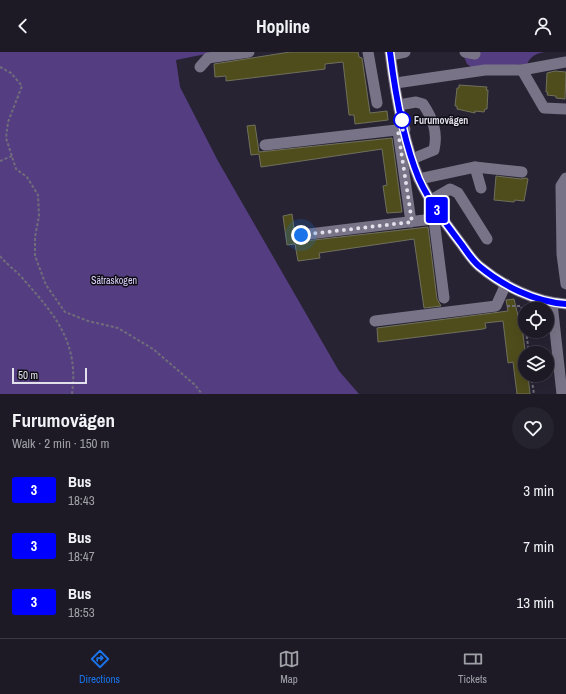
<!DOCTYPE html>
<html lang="en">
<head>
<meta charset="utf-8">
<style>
  :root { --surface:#1d1a26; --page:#25232e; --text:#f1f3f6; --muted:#a0a1a7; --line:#3b3843; --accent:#1a73e8 }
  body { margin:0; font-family:"Archivo Narrow",sans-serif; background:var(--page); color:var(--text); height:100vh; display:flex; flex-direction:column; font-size:15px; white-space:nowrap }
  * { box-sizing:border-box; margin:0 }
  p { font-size:13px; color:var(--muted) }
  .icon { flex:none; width:22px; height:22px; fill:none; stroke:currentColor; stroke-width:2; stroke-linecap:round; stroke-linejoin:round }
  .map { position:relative; height:342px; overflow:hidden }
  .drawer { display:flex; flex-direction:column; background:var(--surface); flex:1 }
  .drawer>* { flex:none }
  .badge { padding:0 8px; border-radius:3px; font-size:14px; line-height:26px }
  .fabs { position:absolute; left:518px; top:250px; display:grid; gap:8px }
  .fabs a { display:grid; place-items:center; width:36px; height:36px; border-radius:50%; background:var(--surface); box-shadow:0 4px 16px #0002,0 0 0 1px var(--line); font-size:20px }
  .scale { position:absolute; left:12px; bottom:10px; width:75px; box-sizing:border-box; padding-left:4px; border:2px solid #e2e0eb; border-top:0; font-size:11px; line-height:14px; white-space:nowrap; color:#e2e0eb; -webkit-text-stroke:3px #0f0d15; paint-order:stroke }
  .you { position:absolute; width:20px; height:20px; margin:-10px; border:3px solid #fff; border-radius:50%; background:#1a73e8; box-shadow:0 0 0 6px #1a73e833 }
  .map>.badge { position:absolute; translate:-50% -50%; box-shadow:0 0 0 2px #fff }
  .round { display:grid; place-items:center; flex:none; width:42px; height:42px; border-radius:21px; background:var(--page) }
  .headline { display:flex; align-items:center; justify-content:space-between; height:68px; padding:0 12px }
  h1 { font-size:19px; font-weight:700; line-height:30px }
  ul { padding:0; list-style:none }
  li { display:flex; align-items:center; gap:12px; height:56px; padding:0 12px }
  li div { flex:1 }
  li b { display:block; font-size:15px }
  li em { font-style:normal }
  li .badge { min-width:44px; font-weight:700; text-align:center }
  header { display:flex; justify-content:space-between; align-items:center; height:52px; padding:0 12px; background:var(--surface); font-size:18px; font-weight:700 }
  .tabs { display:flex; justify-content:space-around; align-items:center; height:56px; border-top:1px solid var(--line); background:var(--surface); font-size:11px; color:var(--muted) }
  .tabs a { display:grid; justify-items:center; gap:2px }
  .tabs .selected { color:var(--accent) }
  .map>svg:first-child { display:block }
  .green { fill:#553d81 }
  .building { fill:#4f4d1b; stroke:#70705c }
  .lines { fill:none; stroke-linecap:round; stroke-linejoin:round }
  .path { stroke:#706d7b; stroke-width:2; stroke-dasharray:3 2; stroke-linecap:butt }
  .minor { stroke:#787386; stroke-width:11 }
  .line-casing { stroke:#fff; stroke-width:9 }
  .line { stroke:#00f; stroke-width:6 }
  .walk { stroke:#e2e0eb; stroke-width:4; stroke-dasharray:0 7.2 }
  .stop-dot { fill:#fff; stroke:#00f; stroke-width:2 }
  .labels { text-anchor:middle; stroke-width:3; stroke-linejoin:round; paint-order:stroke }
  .stop-label { font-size:10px; font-weight:bold; fill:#e2e0eb; stroke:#0f0d15; text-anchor:start }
  .park-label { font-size:10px; fill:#ded3fd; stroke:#0f0d15 }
</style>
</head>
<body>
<header><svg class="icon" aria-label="back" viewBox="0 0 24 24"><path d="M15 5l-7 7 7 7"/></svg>Hopline<svg class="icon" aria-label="person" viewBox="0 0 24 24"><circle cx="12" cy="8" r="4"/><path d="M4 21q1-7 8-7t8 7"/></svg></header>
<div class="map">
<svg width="566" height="342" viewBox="0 0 566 342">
  <rect width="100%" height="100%" fill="#272333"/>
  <g class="green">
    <polygon points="0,0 216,0 176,8 180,35 218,109 339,319 359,342 0,342"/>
    <path d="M462,0H545C536,1 531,4 527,12L474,17L467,12Z"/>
  </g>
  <g class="building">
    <polygon points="290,0 358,0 359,5 362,6 370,61 387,59 388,68 355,72 354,63 349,63 343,10 325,12 325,17 226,29 226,24 215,25 214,12"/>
    <polygon points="555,19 566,20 565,47 556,46 556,44 547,43 548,40 546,40 547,21"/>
    <polygon points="459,33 487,35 486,38 488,38 487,57 485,57 484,60 475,59 475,61 457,57 457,54 455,54 457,36 459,36"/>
    <polygon points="255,73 259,100 392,86 402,160 387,161 383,134 387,133 382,97 261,115 259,102 251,103 247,74"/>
    <polygon points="496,124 521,127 526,126 528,127 524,149 515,148 514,150 494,148"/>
    <polygon points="292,162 296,190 428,175 437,247 441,254 424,256 414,187 319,201 320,206 298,209 295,192 287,193 283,164"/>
    <polygon points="514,247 519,268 521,267 525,298 525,323 528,323 530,342 517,342 513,310 508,311 503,269 485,271 486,276 483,277 378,290 377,276 508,259 506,248"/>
  </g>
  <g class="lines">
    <g class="path">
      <polyline points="0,15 11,21 22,34 8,70 6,86 16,117 27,125 38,143 39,164 35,185 35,204 46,233 65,260 88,269 118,276 153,297 195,333 202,342"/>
      <polyline points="0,109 12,104"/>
      <path d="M0,204C7,213 17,219 24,228C56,264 79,291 72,342"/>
      <polyline points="507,254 521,254 525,266"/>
      <polyline points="526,279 529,301"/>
      <polyline points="531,323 534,342"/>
    </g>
    <g class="minor">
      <polyline points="368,0 377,51"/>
      <path d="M390,0C395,40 403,89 419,127C430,151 446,172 462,193C467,200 472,208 479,214C503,234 535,250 566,252"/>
      <polyline points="465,0 475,2"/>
      <polyline points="391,3 405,0"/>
      <polyline points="200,15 208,6 249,0"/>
      <polyline points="522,18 544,56 566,57"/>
      <polyline points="396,31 485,18 522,18 566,10"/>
      <path d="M399,53L416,50L423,52C433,67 438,80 434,98L412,107"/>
      <polyline points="398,79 411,170"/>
      <polyline points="265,93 405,77"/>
      <polyline points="475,115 481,136"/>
      <polyline points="566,126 561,134 562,202 566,232"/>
      <polyline points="419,127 475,115 522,120"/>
      <polyline points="431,148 450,137 458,141 487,187"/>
      <polyline points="434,168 444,246"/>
      <polyline points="301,183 441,166"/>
      <polyline points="552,251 562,342"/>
      <polyline points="375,269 496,254 506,232"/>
    </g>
  </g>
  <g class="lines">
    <defs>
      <path id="line" d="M390,0C395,40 403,89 419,127C430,151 446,172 462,193C467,200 472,208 479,214C503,234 535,250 566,252"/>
    </defs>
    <use href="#line" class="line-casing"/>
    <use href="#line" class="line"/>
    <polyline class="walk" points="301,183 412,170 398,79 405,77 402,68"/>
  </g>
  <circle class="stop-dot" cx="402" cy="68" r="8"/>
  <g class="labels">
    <g class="stop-label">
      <text x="414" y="72">Furumovägen</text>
    </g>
    <g class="park-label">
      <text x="114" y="232">Sätraskogen</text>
    </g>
  </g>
</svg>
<div class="fabs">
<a><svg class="icon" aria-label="locate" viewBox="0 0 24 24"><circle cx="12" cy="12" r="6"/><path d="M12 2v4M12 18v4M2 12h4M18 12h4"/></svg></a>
<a><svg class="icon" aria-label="layers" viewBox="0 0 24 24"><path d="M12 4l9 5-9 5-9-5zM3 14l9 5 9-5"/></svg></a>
</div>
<div class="scale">50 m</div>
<div class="you" style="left:301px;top:183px"></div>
<b class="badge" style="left:437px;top:158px;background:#00f;color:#fff">3</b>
</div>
<section class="drawer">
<div class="headline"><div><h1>Furumovägen</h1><p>Walk · 2 min · 150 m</p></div><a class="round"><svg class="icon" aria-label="heart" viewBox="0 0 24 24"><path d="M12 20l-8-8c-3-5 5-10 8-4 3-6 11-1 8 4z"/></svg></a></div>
<ul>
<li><span class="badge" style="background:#00f;color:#fff">3</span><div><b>Bus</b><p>18:43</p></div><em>3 min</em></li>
<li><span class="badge" style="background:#00f;color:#fff">3</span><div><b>Bus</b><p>18:47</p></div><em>7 min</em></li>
<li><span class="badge" style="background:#00f;color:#fff">3</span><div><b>Bus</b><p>18:53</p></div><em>13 min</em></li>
</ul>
</section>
<nav class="tabs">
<a class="selected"><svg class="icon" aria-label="directions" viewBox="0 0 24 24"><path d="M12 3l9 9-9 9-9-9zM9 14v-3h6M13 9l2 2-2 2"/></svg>Directions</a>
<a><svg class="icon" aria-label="map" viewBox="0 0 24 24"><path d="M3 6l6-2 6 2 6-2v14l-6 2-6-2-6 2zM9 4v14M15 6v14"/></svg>Map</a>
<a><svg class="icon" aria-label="tickets" viewBox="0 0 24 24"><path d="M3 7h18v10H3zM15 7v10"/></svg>Tickets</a>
</nav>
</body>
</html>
